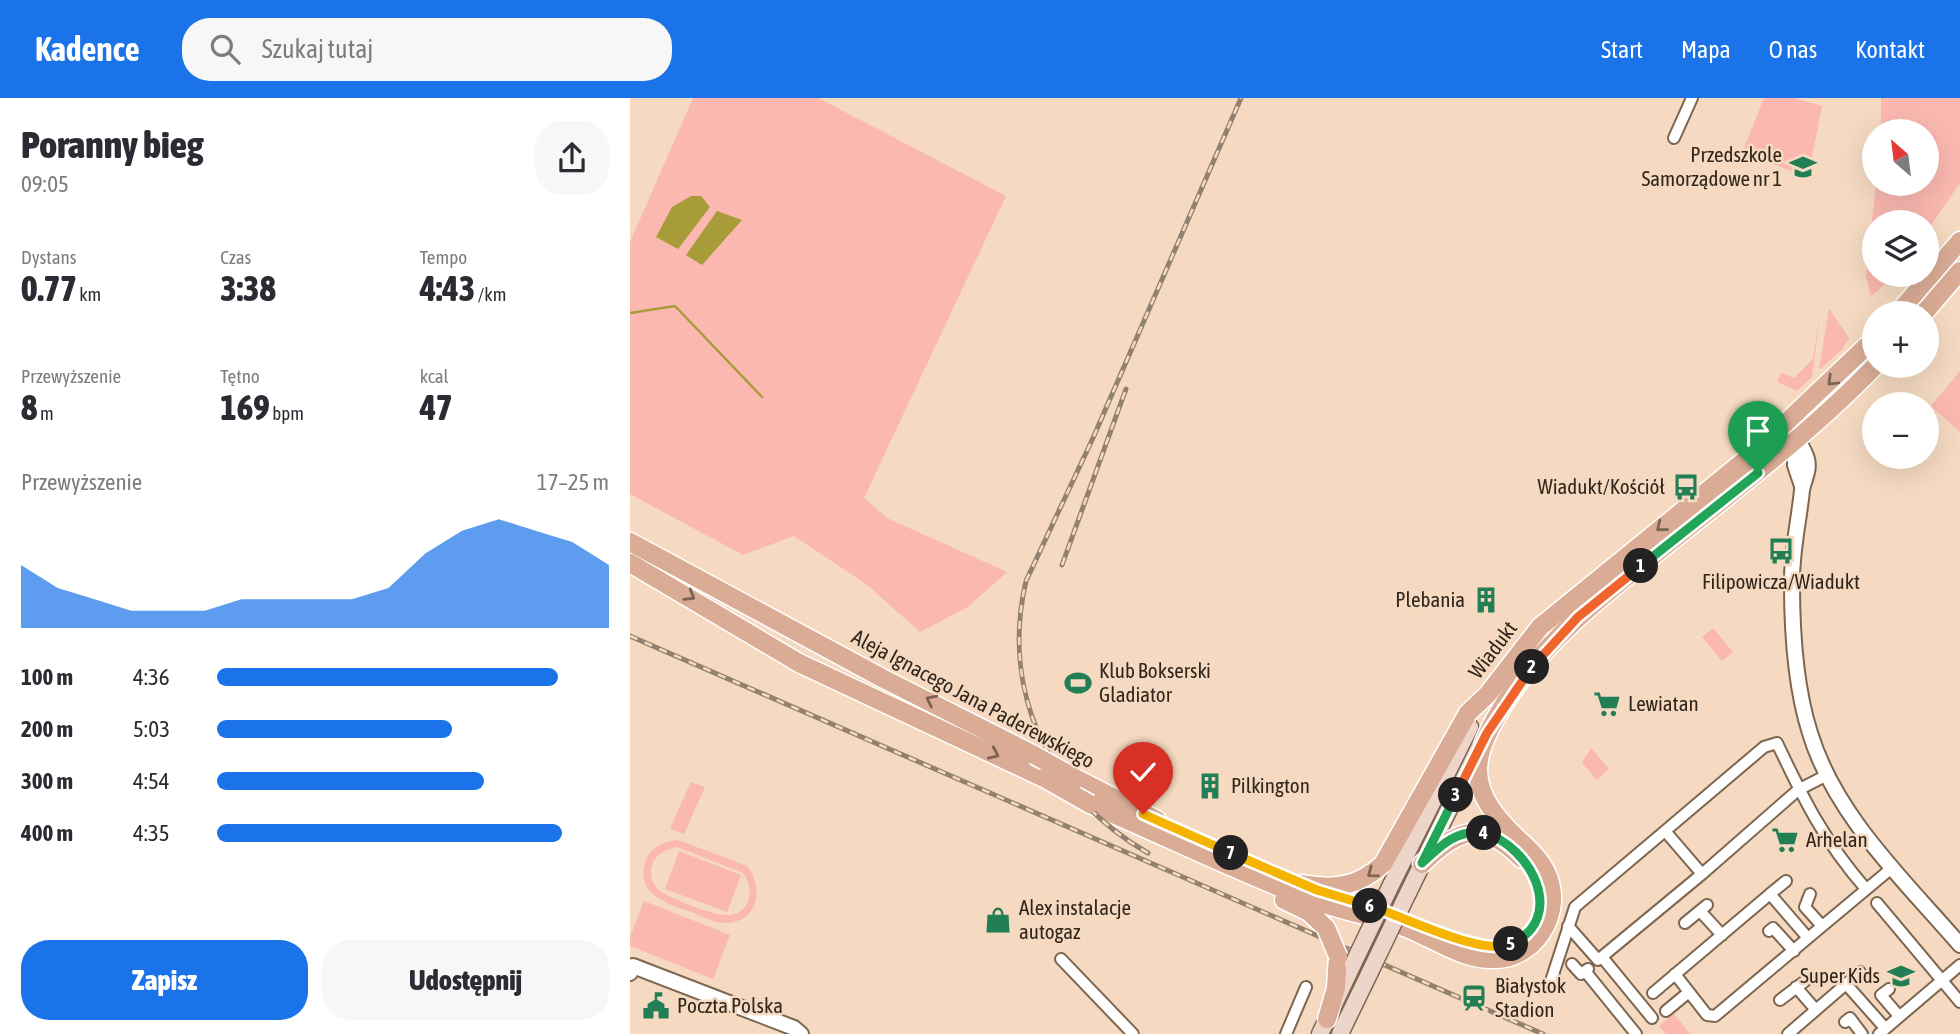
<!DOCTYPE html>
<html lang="pl">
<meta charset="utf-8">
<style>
:root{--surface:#fff;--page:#f7f7f7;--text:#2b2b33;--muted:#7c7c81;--accent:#1a73e8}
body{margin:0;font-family:"Asap Condensed",sans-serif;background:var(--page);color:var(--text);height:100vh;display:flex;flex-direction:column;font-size:26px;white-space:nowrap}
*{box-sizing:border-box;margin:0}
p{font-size:23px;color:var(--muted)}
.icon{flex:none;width:38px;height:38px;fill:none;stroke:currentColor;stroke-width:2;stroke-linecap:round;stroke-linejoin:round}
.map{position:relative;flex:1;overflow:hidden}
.drawer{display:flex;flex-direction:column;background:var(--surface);width:630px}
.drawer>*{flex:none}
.needle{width:46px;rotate:332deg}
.buttons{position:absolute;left:1232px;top:21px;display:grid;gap:14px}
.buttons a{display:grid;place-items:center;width:77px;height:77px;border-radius:50%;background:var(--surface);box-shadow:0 7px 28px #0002;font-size:35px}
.pin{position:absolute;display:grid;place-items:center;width:60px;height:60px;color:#fff;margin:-72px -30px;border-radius:50% 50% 50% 0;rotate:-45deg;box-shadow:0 0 7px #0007}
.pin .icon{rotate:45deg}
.km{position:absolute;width:35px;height:35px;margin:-18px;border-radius:50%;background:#222;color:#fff;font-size:19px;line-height:35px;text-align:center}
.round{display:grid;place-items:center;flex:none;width:74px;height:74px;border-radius:28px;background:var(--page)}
.head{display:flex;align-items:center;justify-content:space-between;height:119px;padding:0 21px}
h1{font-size:38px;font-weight:800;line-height:52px}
.metrics{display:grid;grid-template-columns:repeat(3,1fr);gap:10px;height:119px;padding:7px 21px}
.metrics div{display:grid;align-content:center}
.metrics b{font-size:35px;font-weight:800}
.metrics small{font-size:19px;font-weight:400}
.metrics p{font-size:19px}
.chart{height:196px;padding:14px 21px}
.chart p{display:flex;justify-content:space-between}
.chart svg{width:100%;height:126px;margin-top:7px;fill:var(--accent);opacity:.7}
.button{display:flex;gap:14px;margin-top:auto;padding:14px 21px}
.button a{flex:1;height:80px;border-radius:28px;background:var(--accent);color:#fff;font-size:28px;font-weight:800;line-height:80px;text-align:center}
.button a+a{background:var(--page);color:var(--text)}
ul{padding:0 21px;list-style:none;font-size:23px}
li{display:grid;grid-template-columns:112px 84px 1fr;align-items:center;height:52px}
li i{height:18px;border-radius:9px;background:var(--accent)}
header{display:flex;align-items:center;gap:42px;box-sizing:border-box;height:98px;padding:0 35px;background:var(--accent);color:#fff}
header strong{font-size:33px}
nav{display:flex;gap:38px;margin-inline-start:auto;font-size:24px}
.search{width:490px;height:63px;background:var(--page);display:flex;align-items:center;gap:18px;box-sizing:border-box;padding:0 24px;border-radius:28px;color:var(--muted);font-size:26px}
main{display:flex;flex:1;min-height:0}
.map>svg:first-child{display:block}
</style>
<header>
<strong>Kadence</strong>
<div class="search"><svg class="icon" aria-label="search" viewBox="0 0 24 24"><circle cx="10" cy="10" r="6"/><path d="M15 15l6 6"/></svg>Szukaj tutaj</div>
<nav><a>Start</a><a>Mapa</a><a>O nas</a><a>Kontakt</a></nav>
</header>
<main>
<section class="drawer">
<div class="head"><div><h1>Poranny bieg</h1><p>09:05</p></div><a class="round"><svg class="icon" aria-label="share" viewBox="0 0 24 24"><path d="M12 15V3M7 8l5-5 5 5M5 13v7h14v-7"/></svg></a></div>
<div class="metrics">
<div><p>Dystans</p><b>0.77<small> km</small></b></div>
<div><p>Czas</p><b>3:38</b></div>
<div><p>Tempo</p><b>4:43<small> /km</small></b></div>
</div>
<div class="metrics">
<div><p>Przewyższenie</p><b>8<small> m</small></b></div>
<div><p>Tętno</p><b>169<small> bpm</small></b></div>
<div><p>kcal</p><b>47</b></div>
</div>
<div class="chart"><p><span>Przewyższenie</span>17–25 m</p>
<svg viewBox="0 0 160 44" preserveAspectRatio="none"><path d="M0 44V22L10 30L20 34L30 38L40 38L50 38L60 34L70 34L80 34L90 34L100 30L110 18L120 10L130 6L140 10L150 14L160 22V44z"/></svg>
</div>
<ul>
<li><b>100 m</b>4:36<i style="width:87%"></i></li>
<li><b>200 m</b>5:03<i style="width:60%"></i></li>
<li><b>300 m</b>4:54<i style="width:68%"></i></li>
<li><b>400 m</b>4:35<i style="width:88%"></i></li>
</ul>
<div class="button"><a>Zapisz</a><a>Udostępnij</a></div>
</section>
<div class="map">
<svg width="1330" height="936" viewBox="0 0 1330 936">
<rect width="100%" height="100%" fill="#f5dac1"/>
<path fill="#fab8b0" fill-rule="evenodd" d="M63 0H188L376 98 234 400 257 420 377 474 338 509 290 534 236 486 164 438 113 457 0 396V144Z
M1134 0H1164L1192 8 1178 79 1112 55Z
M1251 0H1330V85L1297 133V124H1244V177H1264L1241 199 1236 178 1246 86H1297V33H1251Z
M1191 209 1182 279 1167 293 1147 284 1151 275 1164 280 1183 261Z
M1199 210 1219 240 1212 252 1189 272Z
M1330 273V334L1301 308Z
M1083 530 1103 554 1092 563 1072 539Z
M961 650 979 671 967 682 952 665Z
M61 684 75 689 54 736 40 730Z
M48 742 117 768C134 789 129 823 97 825 85 826 72 818 61 814 39 806 6 797 15 765 19 750 33 743 48 742ZM47 749 113 775C126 792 120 818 95 817 84 817 37 800 29 792 22 786 19 776 22 767 26 756 36 751 47 749Z
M49 753 111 777 97 814 35 791Z
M14 803 100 837 83 881 0 848V839Z
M1044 916 1060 936H1036L1029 928Z"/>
<path fill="#a89c38" d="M61 98H71L80 109 48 151 26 139 42 109Z
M87 113 112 122 72 167 56 157Z"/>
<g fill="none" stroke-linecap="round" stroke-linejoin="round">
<path stroke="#a89c38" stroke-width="2.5" d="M0 215 45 208 132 299"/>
<g stroke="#7d6650" stroke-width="14">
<path id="minor" d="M1044 40 1062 0
M1197 677 1168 692 1072 776 1035 733 1134 649 1147 645C1174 702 1194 743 1236 791
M1140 796 1156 783
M1180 796 1175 809 1192 828
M1247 805 1330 904
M1070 813 1092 837
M1055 825 1077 807
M938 828 968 862 1072 776
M1139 833 1143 830 1164 853
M972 859 1022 920
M431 861 503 936
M942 866 951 876 958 871
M955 873 1006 936
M1045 876 1077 917 1085 918 1178 840
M921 883 945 809 1035 733
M1216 886 1230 874
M1166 889 1186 912
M1259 891 1251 897 1269 918
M1023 895 1140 796 1178 840 1263 769
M1150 902 1175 883
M1036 913 1059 894
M1215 924 1220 920 1232 936
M656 936 676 889
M1158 936 1216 886 1255 930
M1249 936 1330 867"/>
</g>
<g stroke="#7d6650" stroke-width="18">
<path id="tertiary" d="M1159 323C1163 335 1175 352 1177 361 1180 372 1174 381 1172 392 1169 423 1161 456 1162 487 1162 536 1165 588 1180 635 1205 718 1275 783 1330 847
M1165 341V367L1172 388
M0 875 3 868 164 930 171 936"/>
</g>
<g stroke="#7d6650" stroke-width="19">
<path id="secondary" d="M761 787 840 629
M778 795 849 650
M690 936 723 866
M710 936 740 874"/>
</g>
<g stroke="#fff" stroke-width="21">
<path id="primary" d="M1268 215 1330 143
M1294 215 1330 173
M0 444 252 580 404 657
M0 465 169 565 414 680
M447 681 527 722
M460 706C531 736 602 771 674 799 708 812 743 818 777 830 805 841 834 863 866 861 903 860 930 820 920 785 915 765 901 753 887 740 834 690 840 660 876 603 919 536 984 489 1044 441 1113 386 1184 331 1245 268
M792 766C829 729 853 722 892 761
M672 786C704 792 728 789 753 766L838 615 858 596 910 529 1125 354 1244 241
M654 802 679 814 696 830
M697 921 706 890 708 858"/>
</g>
<use href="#minor" stroke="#fff" stroke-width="10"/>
<use href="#tertiary" stroke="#fff" stroke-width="14"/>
<use href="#secondary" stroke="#edd5ca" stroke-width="16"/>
<use href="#primary" stroke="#daac95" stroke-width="18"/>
<g stroke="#93816f" stroke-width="5">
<path id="rail" d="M432 467 496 291
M0 538 913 936
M518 755C420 699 370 594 396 483L463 340 611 0"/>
</g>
<use href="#rail" stroke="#f5dac1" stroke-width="2.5" stroke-dasharray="8" stroke-linecap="butt"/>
<g stroke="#7d6650" stroke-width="19" stroke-linecap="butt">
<path id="secondary-bridge" d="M723 866 761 787
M740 874 778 795"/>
</g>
<g stroke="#fff" stroke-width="21" stroke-linecap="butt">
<path id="primary-bridge" d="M404 657 447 681
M414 680 460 706
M696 830 708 858"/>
</g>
<use href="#secondary-bridge" stroke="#edd5ca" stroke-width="16"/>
<use href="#primary-bridge" stroke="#daac95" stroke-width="18"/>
</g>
<defs><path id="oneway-chevron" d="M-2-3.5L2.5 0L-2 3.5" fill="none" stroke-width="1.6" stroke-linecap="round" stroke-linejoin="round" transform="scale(1.75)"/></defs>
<g stroke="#7c6252">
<use href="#oneway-chevron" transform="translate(1202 283) rotate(136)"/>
<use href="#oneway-chevron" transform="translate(1031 429) rotate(141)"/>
<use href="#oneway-chevron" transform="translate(60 498) rotate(31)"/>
<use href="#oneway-chevron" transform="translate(301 602) rotate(-154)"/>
<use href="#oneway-chevron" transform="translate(364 656) rotate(24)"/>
<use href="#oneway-chevron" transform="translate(742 775) rotate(144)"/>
</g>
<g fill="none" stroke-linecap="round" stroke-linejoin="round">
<g stroke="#fff" stroke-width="14">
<path id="split-1" d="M1011 468 1128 375"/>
</g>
<g stroke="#fff" stroke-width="14">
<path id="split-2" d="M902 569 948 519 1011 468"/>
</g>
<g stroke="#fff" stroke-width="14">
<path id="split-3" d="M826 697 857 635 902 569"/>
</g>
<g stroke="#fff" stroke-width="14">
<path id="split-4" d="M826 697 792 765C811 747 827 731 854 735"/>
</g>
<g stroke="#fff" stroke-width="14">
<path id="split-5" d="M854 735C901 748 938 820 881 846"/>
</g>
<g stroke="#fff" stroke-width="14">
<path id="split-6" d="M740 808C773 818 853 859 881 846"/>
</g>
<g stroke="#fff" stroke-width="14">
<path id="split-7" d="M601 755 687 792 740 808"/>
</g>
<g stroke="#fff" stroke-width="14">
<path id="split-8" d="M513 716 601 755"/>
</g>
<use href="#split-1" stroke="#22a559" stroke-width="9"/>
<use href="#split-2" stroke="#f0652b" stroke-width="9"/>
<use href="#split-3" stroke="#f0652b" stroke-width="9"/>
<use href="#split-4" stroke="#22a559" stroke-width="9"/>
<use href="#split-5" stroke="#22a559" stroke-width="9"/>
<use href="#split-6" stroke="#f5b400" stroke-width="9"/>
<use href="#split-7" stroke="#f5b400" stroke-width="9"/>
<use href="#split-8" stroke="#f5b400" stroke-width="9"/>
</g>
<defs>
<g id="school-bare" transform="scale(2.1)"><path d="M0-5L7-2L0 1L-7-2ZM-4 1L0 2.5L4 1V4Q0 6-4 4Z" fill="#227e54" stroke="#f5dac1" stroke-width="2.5" paint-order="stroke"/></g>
<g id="bus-bare" transform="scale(2.1)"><path d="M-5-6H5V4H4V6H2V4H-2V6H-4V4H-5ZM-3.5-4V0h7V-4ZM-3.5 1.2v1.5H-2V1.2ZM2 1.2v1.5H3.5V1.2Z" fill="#227e54" stroke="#f5dac1" stroke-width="2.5" paint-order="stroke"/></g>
<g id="building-bare" transform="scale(2.1)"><path d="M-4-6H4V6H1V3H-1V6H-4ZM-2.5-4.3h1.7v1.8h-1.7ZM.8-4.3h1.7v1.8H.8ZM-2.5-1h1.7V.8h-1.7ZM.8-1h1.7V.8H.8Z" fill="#227e54" stroke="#f5dac1" stroke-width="2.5" paint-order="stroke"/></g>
<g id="stadium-bare" transform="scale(2.1)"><path d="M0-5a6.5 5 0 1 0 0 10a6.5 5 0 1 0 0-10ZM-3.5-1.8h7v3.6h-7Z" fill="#227e54" stroke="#f5dac1" stroke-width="2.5" paint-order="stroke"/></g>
<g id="supermarket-bare" transform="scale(2.1)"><path d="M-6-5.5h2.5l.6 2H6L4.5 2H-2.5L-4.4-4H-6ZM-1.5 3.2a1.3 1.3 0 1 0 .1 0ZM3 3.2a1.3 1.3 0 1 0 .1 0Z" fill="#227e54" stroke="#f5dac1" stroke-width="2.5" paint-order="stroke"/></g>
<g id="shop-bare" transform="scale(2.1)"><path d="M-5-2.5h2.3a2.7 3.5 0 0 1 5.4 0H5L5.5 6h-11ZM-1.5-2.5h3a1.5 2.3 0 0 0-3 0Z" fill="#227e54" stroke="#f5dac1" stroke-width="2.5" paint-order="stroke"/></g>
<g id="station-bare" transform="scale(2.1)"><path d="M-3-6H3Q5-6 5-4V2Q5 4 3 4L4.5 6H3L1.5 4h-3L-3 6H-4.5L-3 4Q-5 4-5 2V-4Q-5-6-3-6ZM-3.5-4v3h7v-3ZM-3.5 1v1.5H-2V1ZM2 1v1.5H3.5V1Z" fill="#227e54" stroke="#f5dac1" stroke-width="2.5" paint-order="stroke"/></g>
<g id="civic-bare" transform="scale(2.1)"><path d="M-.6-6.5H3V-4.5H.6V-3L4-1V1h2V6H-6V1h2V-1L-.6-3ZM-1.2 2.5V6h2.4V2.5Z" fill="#227e54" stroke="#f5dac1" stroke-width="2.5" paint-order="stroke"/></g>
</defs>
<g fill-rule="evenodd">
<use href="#school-bare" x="1173" y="69"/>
<use href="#bus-bare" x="1056" y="389"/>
<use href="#bus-bare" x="1151" y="453"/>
<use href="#building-bare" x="856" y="502"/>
<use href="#stadium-bare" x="448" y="585"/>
<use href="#supermarket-bare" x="977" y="606"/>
<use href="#building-bare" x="580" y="688"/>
<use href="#supermarket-bare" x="1155" y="742"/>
<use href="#shop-bare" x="368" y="822"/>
<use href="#school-bare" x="1271" y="878"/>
<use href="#station-bare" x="844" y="900"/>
<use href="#civic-bare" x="26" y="908"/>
</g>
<g text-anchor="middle" stroke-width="5" stroke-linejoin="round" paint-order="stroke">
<g font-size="21" fill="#30261c" stroke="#f5dac1" text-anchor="start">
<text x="1152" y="64" text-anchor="end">Przedszkole<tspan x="1152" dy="24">Samorządowe nr 1</tspan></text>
<text x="1035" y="396" text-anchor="end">Wiadukt/Kościół</text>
<text x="1151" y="491" text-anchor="middle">Filipowicza/Wiadukt</text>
<text x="835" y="509" text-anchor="end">Plebania</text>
<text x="469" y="580">Klub Bokserski<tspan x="469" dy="24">Gladiator</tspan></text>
<text x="998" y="613">Lewiatan</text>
<text x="601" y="695">Pilkington</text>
<text x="1176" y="749">Arhelan</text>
<text x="389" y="817">Alex instalacje<tspan x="389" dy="24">autogaz</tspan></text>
<text x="1250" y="885" text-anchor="end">Super Kids</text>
<text x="865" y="895">Białystok<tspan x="865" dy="24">Stadion</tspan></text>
<text x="47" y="915">Poczta Polska</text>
</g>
<g font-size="21" fill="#30261c" stroke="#f5dac1">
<text transform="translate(863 552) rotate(-53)" y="7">Wiadukt</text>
<text transform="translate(343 601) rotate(28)" y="7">Aleja Ignacego Jana Paderewskiego</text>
</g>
</g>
</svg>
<div class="buttons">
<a><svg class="needle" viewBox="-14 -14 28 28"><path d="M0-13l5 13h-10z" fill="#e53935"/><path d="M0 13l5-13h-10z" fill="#7c7c81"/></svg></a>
<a><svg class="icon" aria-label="layers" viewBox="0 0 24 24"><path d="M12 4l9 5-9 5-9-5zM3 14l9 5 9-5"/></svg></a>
<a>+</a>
<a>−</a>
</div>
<div class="pin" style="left:1128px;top:375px;background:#1e9e55"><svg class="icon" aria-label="arrive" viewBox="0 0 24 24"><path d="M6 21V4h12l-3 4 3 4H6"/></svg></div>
<div class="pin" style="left:513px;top:716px;background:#d93025"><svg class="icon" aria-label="check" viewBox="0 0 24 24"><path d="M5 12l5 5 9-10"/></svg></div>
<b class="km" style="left:1011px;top:468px">1</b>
<b class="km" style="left:902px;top:569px">2</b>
<b class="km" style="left:826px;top:697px">3</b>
<b class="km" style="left:854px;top:735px">4</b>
<b class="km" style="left:881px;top:846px">5</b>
<b class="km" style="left:740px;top:808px">6</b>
<b class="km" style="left:601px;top:755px">7</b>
</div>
</main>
